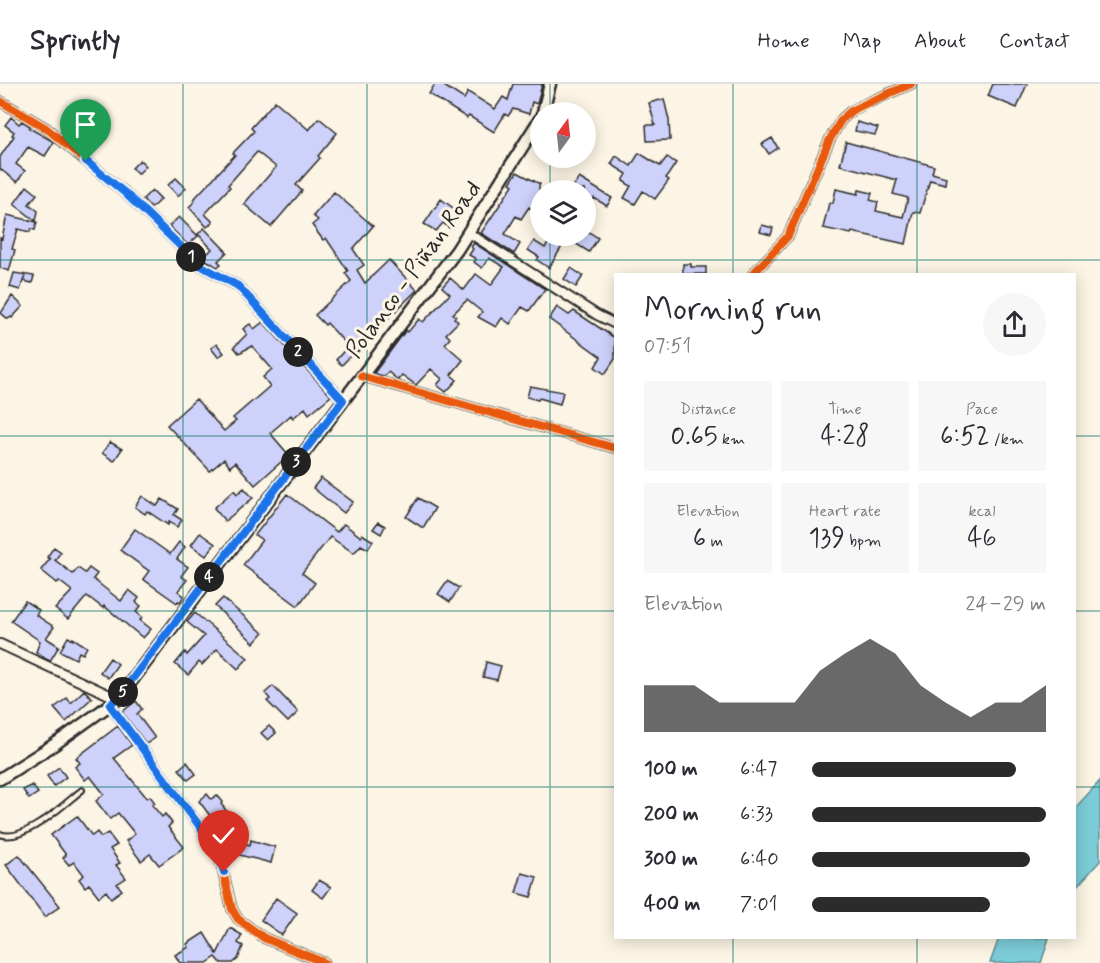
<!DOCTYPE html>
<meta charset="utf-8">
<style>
:root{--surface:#fff;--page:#f7f7f7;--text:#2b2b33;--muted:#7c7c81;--line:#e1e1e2;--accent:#2b2b2b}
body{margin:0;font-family:Mynerve,sans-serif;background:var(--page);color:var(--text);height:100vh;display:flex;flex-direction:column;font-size:22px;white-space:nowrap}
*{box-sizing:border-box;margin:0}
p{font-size:20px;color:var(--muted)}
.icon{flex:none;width:33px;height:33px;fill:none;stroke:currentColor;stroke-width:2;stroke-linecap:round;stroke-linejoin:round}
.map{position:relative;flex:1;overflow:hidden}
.drawer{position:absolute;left:614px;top:189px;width:462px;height:666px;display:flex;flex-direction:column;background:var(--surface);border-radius:0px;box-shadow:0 3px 15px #0003}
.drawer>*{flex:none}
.needle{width:39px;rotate:15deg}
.tools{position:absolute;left:530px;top:18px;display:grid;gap:12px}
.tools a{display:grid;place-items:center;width:66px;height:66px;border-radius:50%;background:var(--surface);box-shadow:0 3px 15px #0003;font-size:30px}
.pin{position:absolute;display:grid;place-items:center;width:51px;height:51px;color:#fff;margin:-62px -26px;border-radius:50% 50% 50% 0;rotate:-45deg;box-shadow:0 0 6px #0007}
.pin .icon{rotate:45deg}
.km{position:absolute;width:30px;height:30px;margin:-15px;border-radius:50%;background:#222;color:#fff;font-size:16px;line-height:30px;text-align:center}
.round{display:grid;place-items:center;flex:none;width:63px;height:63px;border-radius:32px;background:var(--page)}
.head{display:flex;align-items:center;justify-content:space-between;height:102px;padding:0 30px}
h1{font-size:33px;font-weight:600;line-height:45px}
.stats{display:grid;grid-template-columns:repeat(3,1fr);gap:9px;height:102px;padding:6px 30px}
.stats div{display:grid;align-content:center;border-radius:0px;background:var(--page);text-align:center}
.stats b{font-size:26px;font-weight:600}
.stats small{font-size:16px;font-weight:400}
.stats p{font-size:16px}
.chart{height:168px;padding:12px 30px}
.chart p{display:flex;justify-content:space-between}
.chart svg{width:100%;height:108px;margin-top:6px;fill:var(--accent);opacity:.7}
ul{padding:0 30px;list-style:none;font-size:20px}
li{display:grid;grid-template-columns:96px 72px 1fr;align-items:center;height:45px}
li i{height:15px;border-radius:8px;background:var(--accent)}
header{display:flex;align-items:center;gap:36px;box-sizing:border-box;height:84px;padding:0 30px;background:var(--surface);border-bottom:2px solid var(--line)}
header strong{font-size:28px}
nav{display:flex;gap:33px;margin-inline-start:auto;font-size:21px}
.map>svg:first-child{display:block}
</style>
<header>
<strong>Sprintly</strong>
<nav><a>Home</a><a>Map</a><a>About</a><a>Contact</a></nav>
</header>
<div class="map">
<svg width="1100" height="879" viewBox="0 0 1100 879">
<rect width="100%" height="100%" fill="#fcf5e5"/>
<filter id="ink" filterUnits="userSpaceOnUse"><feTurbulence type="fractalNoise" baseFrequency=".0167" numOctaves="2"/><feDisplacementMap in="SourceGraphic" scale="12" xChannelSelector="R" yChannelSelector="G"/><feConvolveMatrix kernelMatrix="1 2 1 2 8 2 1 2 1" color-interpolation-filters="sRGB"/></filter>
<g filter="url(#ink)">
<path fill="#7cccd7" stroke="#5c8c92" stroke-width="1.5" d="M1100 697V777L1074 806V725Z
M999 854H1049L1041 879H990Z"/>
<path fill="#ced1f9" stroke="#2b2b2b" stroke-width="1.5" d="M435 0H441L464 15 468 8 495 25 503 13 508 16 513 0H542L537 20 532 18 529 30 513 25 508 32 505 30 494 48 469 32 467 34 429 10Z
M993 0H1027L1017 24 988 12Z
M664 15 669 36 670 56 647 57 646 41H655L649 19Z
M275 17 309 46 319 34 337 49 318 72 320 74 296 101 302 107 271 143 244 120 276 83 257 68 228 101 230 103 205 130 213 138 207 143 189 123 195 117 193 116 235 71 233 69 254 47 251 44Z
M561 20 584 27V28H558Z
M11 33 19 40 22 37 30 42 29 44 54 58 45 72 28 63 16 80 25 87 17 98 0 85V73L14 52 12 51 14 48 5 41Z
M857 38 878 44 875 51 855 47Z
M772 54 778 64 769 70 762 60Z
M846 58 934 82 932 89 946 93 945 100 930 96 920 129 913 128 906 160 852 148 851 150 823 144 829 119H833L836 105 858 110 859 106 872 109 870 116 878 118 876 127 903 133 908 114 893 110 897 96 840 81Z
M639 69 660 82 667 73 676 79 666 94 669 96 655 115 643 107 635 120 624 114 631 102 623 97 627 90 611 80 616 72 631 82Z
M140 76 146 82 138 90 132 84Z
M517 88 540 100 539 102 540 130 529 123 521 135 516 132 505 150 520 160 514 170 481 149 513 101 510 99Z
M176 94 186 104 178 112 168 101Z
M579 94 612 114 607 122 594 114 585 128V106H571Z
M27 102 37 110 29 120 38 127 36 137 14 120Z
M152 106 161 115 151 124 143 115Z
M334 108 373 142 353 165 364 181 357 186 365 199 389 176 417 206 369 253 371 255 356 269 354 268 342 281 336 276 348 262 327 239 325 241 315 231 351 197 345 189 348 187 326 154 323 156 312 141 318 136 313 132Z
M441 115 460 129 449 144 443 139 436 147 424 140Z
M7 131 37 138 35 146 31 145 30 148 18 145 12 165 15 166 9 187 0 184V154L2 155Z
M179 133 198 152 188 161 169 142Z
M762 141 773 144 771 151 760 148Z
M204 144 227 168 218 177 221 180 217 183 203 174 212 165 198 150Z
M586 146 598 154 589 168 567 154 549 184 537 176 539 173 528 166 534 157 545 164 553 152H585Z
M474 159 545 205 529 227 522 223 510 240 502 234 496 243 478 233 482 228 467 216 453 230 456 232 454 234 458 238 446 250 450 254 445 260 463 276 451 291 457 296 446 308 437 301 442 295 431 285 416 301 402 291 398 296 388 288 384 292 375 290 374 289 406 246 408 248 419 235 423 238 450 210 442 203 450 194 464 206 476 190 491 201 504 183 489 174 482 184 474 178 476 175 469 171 473 165 471 163Z
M683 180H691V183H706V190H683Z
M571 184 583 192 576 203 564 195Z
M14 189 34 192 32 199 23 197 25 192 20 206 10 203Z
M12 212 23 222 12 234 11 233 8 235 1 229Z
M557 223 569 231 574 227 615 254V275L605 290 595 283 601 273 549 235Z
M263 238 331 312 309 330 305 324 293 334 291 331 270 349 289 371 255 401 235 378 230 383 224 375 210 387 167 341 196 315 224 347 236 337 233 334 270 302 263 293 272 285 252 262 239 269 234 263 247 250 243 245 250 240 254 245Z
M217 260 224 269 218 273 211 264Z
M530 302 563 308 560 320 539 314 538 316 527 313Z
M110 358 122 365 114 377 102 369Z
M321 394 353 418 344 429 313 404Z
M244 404 253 414 225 437 214 424 234 406 237 410Z
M287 410 337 448 344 440 361 453 362 450 373 457 368 465 361 461 354 469 330 453 302 489 315 499 298 522 243 481 262 456 255 451Z
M142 412 157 422 162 415 178 425 174 431 182 436 177 443 169 438 168 441 147 427 145 430 135 423Z
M418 414 435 424 423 444 406 433Z
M378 438 385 442 381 450 373 445Z
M135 445 170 470 179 458 185 463 177 475 188 483 181 492 187 496 178 507 184 512 180 518 178 517 177 519 143 495 149 487 120 466Z
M200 449 215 460 206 472 191 461Z
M54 463 61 468 55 476 73 490 78 484 85 489 89 484 97 490 93 495 121 517 129 506 139 514 136 518 141 522 136 528 142 533 140 536 151 545 143 554 104 522 103 524 87 512 68 535 55 525 72 507 59 497 57 499 41 486 50 475 47 473Z
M447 497 459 504 450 518 438 510Z
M223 514 263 549 254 559 215 522Z
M25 517 39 526 36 531 54 543 46 554 59 562 50 577 36 568 40 557 11 537Z
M195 529 248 574 238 585 217 565 202 581 199 578 188 591 175 580 185 568 187 571 204 552 187 538Z
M68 553 73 556V554L87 563 83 570 79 568 76 575 60 567Z
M110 574 118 580 108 594 100 588Z
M486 578 501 582 497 596 483 593Z
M273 602 298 628 288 638 267 617 270 615 265 609Z
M84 606 92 614 66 638 54 624 67 614 71 619Z
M136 617 142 625 137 630 155 654 146 660 122 628Z
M118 642 132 661 114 674 147 714 150 712 155 719 152 721 162 733 165 730 172 739 168 743 184 763 159 781 150 770 141 777 126 757 135 750 118 729 110 735 96 717 104 710 90 692 85 696 75 683 80 679 76 674Z
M269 642 276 649 268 656 261 649Z
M187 678 196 690 188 696 179 685Z
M59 683 66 693 54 702 47 692Z
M32 701 38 709 29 715 23 706Z
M207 710 211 715 217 711 223 718 221 720 239 743 226 753 199 717Z
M77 732 92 752 97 748 101 753 108 749 117 761 110 765 120 779 116 781 126 794 117 800 122 806 111 814 106 807 99 813 89 800 85 803 79 795 84 791 74 778 69 781 63 774 66 771 51 751Z
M229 755 250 761 251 756 275 763 271 779 232 769 225 771 222 763 232 760Z
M19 771 60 822 45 833 6 781Z
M522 789 537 793 531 813 516 809Z
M319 796 331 803 323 814 312 806Z
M276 814 297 829 282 851 261 836Z
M230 844 242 851 238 859 243 862 238 875 233 879H221L216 873 207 879H180L175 871 189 863 187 860 204 849 217 870Z"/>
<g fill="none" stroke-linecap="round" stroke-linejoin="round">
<g stroke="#2b2b2b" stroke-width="8">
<path id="lane" d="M0 750C23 760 64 720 82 706"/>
</g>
<g stroke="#2b2b2b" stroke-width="12">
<path id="street" d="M0 17 46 44 125 109 200 181 238 202 343 316
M469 149 597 231 615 240
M753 190 788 152 830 55 841 36 851 27 867 19 911 0
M361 292 615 364
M0 560 118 615
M110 621 218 767 232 825 238 835 264 854 325 879"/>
</g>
<g stroke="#2b2b2b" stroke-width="15">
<path id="secondary" d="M543 28 550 0
M0 695 55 660 118 615 457 166 540 35"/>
</g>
<use href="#lane" stroke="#fcf5e5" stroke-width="4"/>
<use href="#street" stroke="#fcf5e5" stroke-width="8"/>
<use href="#secondary" stroke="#fcf5e5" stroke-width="10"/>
<g stroke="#fcf5e5" stroke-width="11">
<path id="cycleway" d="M0 17 46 44 125 109 200 181 238 202 343 316
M753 190 788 152 830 55 841 36 851 27 867 19 911 0
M361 292 615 364
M110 621 218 767 232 825 238 835 264 854 325 879"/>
</g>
<use href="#cycleway" stroke="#e8590c" stroke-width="8"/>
</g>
</g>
<g fill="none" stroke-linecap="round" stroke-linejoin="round" filter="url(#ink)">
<g stroke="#fff" stroke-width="12">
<path id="route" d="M86 77 125 109 200 181 238 202 343 316 127 602 110 621 218 767 224 788"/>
</g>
<use href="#route" stroke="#1a73e8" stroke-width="8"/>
</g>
<path fill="none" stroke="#0f766e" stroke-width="1.5" stroke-opacity="0.55" d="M183 0V879M367 0V879M550 0V28M733 0V190M917 0V190M550 74V106M550 152V879M0 176H1100M0 352H615M1074 352H1100M0 527H615M1074 527H1100M0 703H615M1074 703H1100M733 854V879M917 854V879"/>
<g text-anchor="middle" stroke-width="6" stroke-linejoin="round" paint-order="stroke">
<g font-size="24" fill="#2b2b2b" stroke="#fcf5e5">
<text transform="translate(413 185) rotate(-54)" y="8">Polanco - Piñan Road</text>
</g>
</g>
</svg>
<div class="tools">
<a><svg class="needle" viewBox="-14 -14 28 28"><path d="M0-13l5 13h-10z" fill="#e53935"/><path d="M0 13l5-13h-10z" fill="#7c7c81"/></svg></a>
<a><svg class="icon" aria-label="layers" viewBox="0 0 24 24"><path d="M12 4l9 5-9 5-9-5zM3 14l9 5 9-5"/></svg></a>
</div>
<div class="pin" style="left:86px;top:77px;background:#1e9e55"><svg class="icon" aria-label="arrive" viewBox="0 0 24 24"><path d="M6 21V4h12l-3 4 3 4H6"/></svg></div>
<div class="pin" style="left:224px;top:788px;background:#d93025"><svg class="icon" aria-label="check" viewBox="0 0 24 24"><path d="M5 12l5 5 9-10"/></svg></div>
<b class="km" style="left:191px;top:173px">1</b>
<b class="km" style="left:298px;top:268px">2</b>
<b class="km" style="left:296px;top:378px">3</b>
<b class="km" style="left:209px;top:493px">4</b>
<b class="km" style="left:123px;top:608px">5</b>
<section class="drawer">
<div class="head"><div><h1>Morning run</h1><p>07:51</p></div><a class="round"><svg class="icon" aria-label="share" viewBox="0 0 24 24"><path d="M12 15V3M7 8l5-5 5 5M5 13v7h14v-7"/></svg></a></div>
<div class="stats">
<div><p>Distance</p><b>0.65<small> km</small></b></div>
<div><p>Time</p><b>4:28</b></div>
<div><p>Pace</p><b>6:52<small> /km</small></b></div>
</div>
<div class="stats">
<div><p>Elevation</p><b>6<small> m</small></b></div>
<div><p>Heart rate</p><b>139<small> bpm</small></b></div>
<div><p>kcal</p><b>46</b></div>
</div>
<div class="chart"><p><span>Elevation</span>24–29 m</p>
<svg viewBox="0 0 160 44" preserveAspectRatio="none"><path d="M0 44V25L10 25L20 25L30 32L40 32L50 32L60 32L70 19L80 12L90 6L100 12L110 25L120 32L130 38L140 32L150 32L160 25V44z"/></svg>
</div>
<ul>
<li><b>100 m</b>6:47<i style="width:87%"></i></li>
<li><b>200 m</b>6:33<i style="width:100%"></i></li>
<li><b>300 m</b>6:40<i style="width:93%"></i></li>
<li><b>400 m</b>7:01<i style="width:76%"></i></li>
</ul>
</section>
</div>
